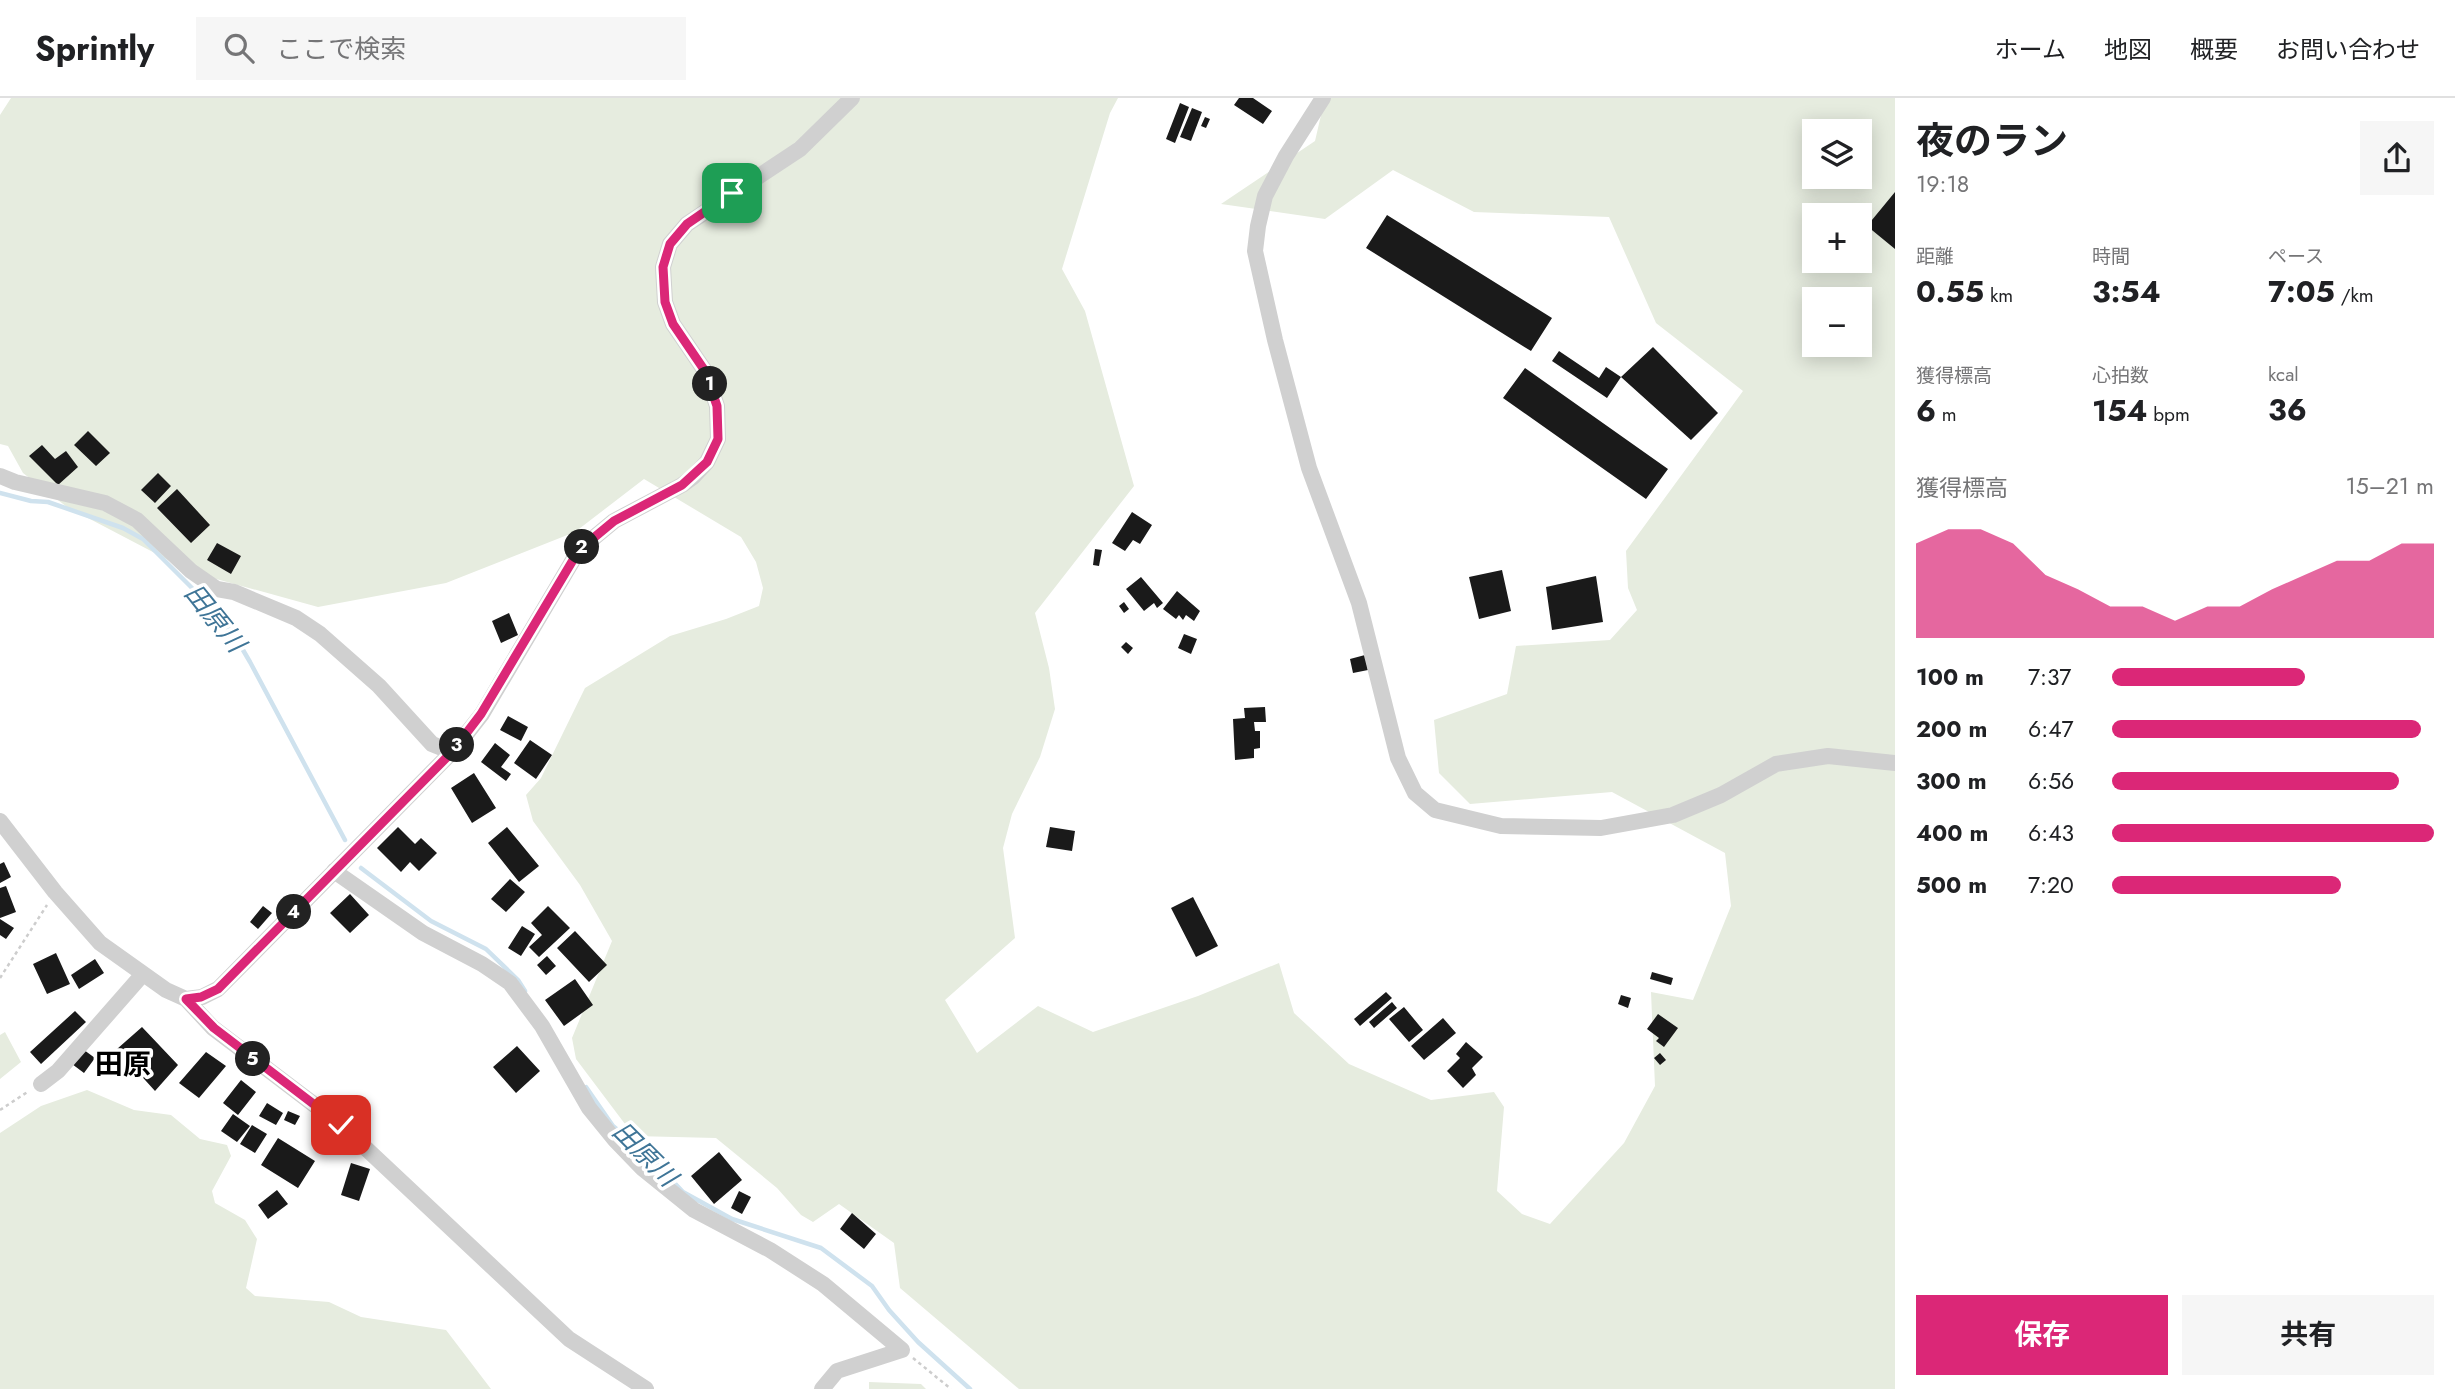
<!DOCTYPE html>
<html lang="ja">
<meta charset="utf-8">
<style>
:root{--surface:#fff;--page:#f6f6f6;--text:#202124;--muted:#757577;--line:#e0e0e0;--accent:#db2777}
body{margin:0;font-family:Jost,"Noto Sans JP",sans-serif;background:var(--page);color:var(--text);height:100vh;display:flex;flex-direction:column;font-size:26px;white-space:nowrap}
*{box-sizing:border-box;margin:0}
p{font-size:23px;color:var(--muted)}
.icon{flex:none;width:38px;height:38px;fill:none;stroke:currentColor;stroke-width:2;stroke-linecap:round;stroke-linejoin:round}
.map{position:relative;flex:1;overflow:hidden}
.details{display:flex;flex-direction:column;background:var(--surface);width:560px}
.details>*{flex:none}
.buttons{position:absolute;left:1802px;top:21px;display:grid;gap:14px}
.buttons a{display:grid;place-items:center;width:70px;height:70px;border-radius:0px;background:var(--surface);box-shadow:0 4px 18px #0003;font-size:35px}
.pin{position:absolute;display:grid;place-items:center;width:60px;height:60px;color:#fff;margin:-30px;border-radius:14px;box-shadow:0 4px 10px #0006}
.km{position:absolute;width:35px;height:35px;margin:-18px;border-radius:50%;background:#222;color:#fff;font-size:19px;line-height:35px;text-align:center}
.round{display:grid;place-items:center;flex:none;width:74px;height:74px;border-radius:0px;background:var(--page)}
.summary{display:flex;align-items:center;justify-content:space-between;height:119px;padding:0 21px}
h1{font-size:38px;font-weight:700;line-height:52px}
.metrics{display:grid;grid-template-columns:repeat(3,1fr);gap:10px;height:119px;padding:7px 21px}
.metrics div{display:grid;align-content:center}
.metrics b{font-size:30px;font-weight:700}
.metrics small{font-size:19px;font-weight:400}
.metrics p{font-size:19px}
.chart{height:196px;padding:14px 21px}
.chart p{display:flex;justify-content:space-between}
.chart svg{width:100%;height:126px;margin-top:7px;fill:var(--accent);opacity:.7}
.cta{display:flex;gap:14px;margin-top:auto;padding:14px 21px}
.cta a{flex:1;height:80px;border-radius:0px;background:var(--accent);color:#fff;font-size:28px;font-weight:700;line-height:80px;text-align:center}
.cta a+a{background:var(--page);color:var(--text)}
ul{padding:0 21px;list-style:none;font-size:23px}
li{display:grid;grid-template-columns:112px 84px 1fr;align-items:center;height:52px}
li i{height:18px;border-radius:9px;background:var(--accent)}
header{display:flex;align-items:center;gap:42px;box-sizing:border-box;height:98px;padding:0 35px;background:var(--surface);border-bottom:2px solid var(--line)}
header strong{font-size:33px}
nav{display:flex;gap:38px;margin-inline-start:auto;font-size:24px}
.search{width:490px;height:63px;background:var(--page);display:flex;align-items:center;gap:18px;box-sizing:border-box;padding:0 24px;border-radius:0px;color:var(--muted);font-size:26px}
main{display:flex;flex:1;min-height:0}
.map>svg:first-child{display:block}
</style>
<header>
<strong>Sprintly</strong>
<div class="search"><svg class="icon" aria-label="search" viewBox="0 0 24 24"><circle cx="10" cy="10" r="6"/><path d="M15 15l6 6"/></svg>ここで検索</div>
<nav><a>ホーム</a><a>地図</a><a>概要</a><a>お問い合わせ</a></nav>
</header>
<main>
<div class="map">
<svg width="1895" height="1291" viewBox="0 0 1895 1291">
<rect width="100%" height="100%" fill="#fff"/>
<path fill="#e6ecdf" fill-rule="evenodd" d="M11 0H1118L1110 15 1062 171 1085 213 1134 388 1035 515 1049 570 1055 611 1040 659 1012 716 1003 750 1015 840 945 902 977 955 1038 908 1093 934 1198 898 1279 865 1294 915 1349 966 1431 1002 1494 994 1504 1009 1497 1093 1522 1116 1550 1126 1624 1045 1655 988 1651 894 1693 902 1731 808 1725 755 1612 694 1470 706 1439 675 1434 622 1507 596 1516 548 1610 542 1637 512 1628 490 1626 453 1743 293 1656 225 1609 119 1474 114 1393 72 1325 121 1221 106 1315 43 1325 0H1895V1291H1019L900 1190 894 1145 839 1106 813 1124 801 1117 777 1090 716 1040 634 1038 576 961 572 940 612 843 580 787 533 723 526 697 541 680 585 590 670 538 726 521 759 508 763 490 756 464 741 439 644 381 575 434 446 485 318 509 191 474 67 409 23 375 8 348 0 346V17ZM1815 33H1860V79H1815ZM1815 117H1860V163H1815ZM1815 201H1860V247H1815Z
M5 934 21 964 0 981V937Z
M87 992 134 1012 171 1017 200 1041 227 1047 231 1058 212 1093 215 1105 245 1122 257 1141 246 1190 255 1198 329 1204 361 1219 446 1232 491 1291H0V1035L41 1008Z
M869 1284 921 1286 926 1291H869Z"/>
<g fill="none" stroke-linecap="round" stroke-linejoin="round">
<path stroke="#cfe2ee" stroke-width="4.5" d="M0 395 31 403 48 404 123 430 143 441 213 511 236 540 250 564 345 742
M361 770 431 823 486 851 518 882 525 893
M586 989 613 1028 648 1057 683 1094 732 1121 821 1150 872 1188 889 1212 918 1244 970 1291"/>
</g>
<path fill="#1a1a1a" d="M1239 0H1253L1272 13 1263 26 1234 7Z
M1180 5 1189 9 1175 45 1166 41Z
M1192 10 1202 14 1191 43 1180 39Z
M1205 19 1210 21 1206 30 1201 28Z
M1895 94V151L1867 128Z
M1387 117 1552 220 1531 253 1366 150Z
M1653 249 1718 315 1691 342 1621 279Z
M1559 253 1599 280 1606 269 1621 279 1607 300 1552 263Z
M1525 270 1668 371 1646 401 1503 300Z
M88 333 110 355 96 368 74 347Z
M42 347 55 361 66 353 78 369 58 387 29 358Z
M158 375 171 388 155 405 141 392Z
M177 391 210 427 191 445 157 410Z
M1132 414 1152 427 1140 446 1133 442 1125 453 1112 445Z
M217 445 241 458 231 476 207 462Z
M1095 451 1102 452 1099 468 1093 467Z
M1502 472 1511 513 1479 521 1469 479Z
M1596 478 1603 524 1552 532 1546 489Z
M1141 479 1163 505 1157 510 1154 505 1144 513 1126 491Z
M1177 493 1200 513 1194 523 1186 517 1183 522 1179 517 1176 521 1163 511Z
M1124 504 1129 511 1124 515 1119 508Z
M509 515 518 537 501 545 492 523Z
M1184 536 1197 541 1191 556 1178 550Z
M1126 544 1133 550 1128 556 1121 549Z
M1365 557 1368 572 1353 575 1350 561Z
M1265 609 1266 624H1254L1255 633H1260V650L1254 651V660L1235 662 1233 621 1245 620 1244 610Z
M508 618 528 629 521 643 500 632Z
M530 642 552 657 536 681 514 665Z
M495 645 510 657 501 669 511 676 506 683 481 664Z
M474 675 496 710 472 725 451 690Z
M398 729 415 746 421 740 437 755 419 773 410 764 401 774 377 750Z
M507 729 539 768 519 784 488 745Z
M1050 729 1075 733 1072 753 1046 749Z
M4 764 11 779 0 785V766Z
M510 781 525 794 506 814 491 801Z
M6 788 16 814 0 820V790Z
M350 796 369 817 350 835 330 815Z
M1193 799 1218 848 1196 859 1171 810Z
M263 808 272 815 258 831 250 824Z
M548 808 570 830 539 859 529 849 542 837 531 825Z
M0 821 14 830 6 841 0 837Z
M522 828 535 836 521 858 508 850Z
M575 833 607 867 589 884 557 850Z
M56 855 70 886 47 896 33 866Z
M547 858 556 868 546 877 537 867Z
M95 861 104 875 79 891 71 877Z
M1652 874 1673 880 1671 887 1650 881Z
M575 881 593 907 564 928 545 902Z
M1386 894 1392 900 1360 928 1354 921Z
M1621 897 1631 900 1628 910 1618 906Z
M1392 904 1397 910 1374 930 1369 924Z
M1404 909 1423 932 1409 944 1389 921Z
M75 913 86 924 41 966 30 954Z
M1658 916 1678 930 1664 949 1656 943 1659 940 1647 931Z
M1443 920 1456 935 1424 962 1411 948Z
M142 929 178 967 155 993 117 951Z
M1466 944 1483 959 1472 970 1476 977 1463 990 1447 973 1460 960 1456 956Z
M517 948 540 973 516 995 493 969Z
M84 952 95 960 84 975 72 966Z
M206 954 226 968 199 1000 179 985Z
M1660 955 1666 962 1660 967 1654 960Z
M241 982 256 994 238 1017 223 1005Z
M267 1005 283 1015 276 1027 259 1018Z
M288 1013 300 1018 295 1027 284 1022Z
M233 1016 250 1028 237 1044 221 1033Z
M252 1027 267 1036 255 1055 240 1046Z
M332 1037 349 1044 343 1057 326 1050Z
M278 1040 315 1063 298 1090 261 1067Z
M719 1054 742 1082 714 1106 691 1078Z
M351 1065 370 1071 359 1103 341 1097Z
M277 1092 288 1106 268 1121 258 1107Z
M739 1093 751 1099 742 1116 731 1110Z
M852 1115 876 1136 864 1151 840 1131Z"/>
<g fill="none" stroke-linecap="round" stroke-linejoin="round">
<path stroke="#cdcdcd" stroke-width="2.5" stroke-dasharray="3.5 3.5" stroke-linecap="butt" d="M0 880 47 807
M0 1012 29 993
M913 1260 951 1291"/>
<path stroke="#d0d0d0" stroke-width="16" d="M1323 0 1286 58 1265 98 1258 128 1255 153 1275 242 1309 370 1359 505 1398 660 1415 695 1435 712 1501 728 1601 730 1673 717 1721 697 1776 666 1828 658 1895 665
M0 378 15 384 105 405 137 422 191 473 217 491 234 494 296 520 320 536 379 588 432 646 452 654
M0 723 55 794 100 845 166 892 186 901 213 930 341 1027 569 1241 646 1291
M334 773 423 835 482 866 510 885 542 928 589 1010 615 1042 642 1070 694 1112 770 1152 823 1186 902 1252 837 1273 822 1291
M186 901 202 899 218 891 452 654 482 616 579 452 614 423 682 387 693 379 707 364 718 341 717 308 705 273 673 226 665 204 663 169 670 146 687 126 800 51 852 0
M41 986 58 973 143 876"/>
</g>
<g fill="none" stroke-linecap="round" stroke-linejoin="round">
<g stroke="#fff" stroke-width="14">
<path id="route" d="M341 1027 214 930 186 901 201 899 218 891 452 654 481 616 579 452 614 423 682 387 707 364 718 341 717 308 705 273 673 226 665 204 663 169 670 146 687 126 732 95"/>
</g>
<use href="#route" stroke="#db2777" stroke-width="9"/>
</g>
<g text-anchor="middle" stroke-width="7" stroke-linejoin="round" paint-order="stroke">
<g font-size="26" font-style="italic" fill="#3f7597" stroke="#fff">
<text transform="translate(215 520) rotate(51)" y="9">田原川</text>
<text transform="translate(645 1056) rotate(45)" y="9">田原川</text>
</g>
<g font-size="28" font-weight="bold" fill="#000" stroke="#fff">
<text x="123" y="976">田原</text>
</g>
</g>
</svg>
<div class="buttons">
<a><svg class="icon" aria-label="layers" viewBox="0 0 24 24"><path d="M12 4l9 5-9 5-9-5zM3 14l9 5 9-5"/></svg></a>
<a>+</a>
<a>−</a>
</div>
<div class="pin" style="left:732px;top:95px;background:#1e9e55"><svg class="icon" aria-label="arrive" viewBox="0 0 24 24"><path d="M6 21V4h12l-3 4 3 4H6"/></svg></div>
<div class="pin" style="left:341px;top:1027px;background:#d93025"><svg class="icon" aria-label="check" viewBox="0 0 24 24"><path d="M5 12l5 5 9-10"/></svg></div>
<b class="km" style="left:710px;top:286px">1</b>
<b class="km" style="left:582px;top:449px">2</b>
<b class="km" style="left:457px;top:647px">3</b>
<b class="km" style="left:294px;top:814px">4</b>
<b class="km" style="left:253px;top:961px">5</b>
</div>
<section class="details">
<div class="summary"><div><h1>夜のラン</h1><p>19:18</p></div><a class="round"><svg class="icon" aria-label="share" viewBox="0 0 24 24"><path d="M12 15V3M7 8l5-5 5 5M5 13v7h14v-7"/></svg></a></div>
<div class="metrics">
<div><p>距離</p><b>0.55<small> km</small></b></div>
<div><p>時間</p><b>3:54</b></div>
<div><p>ペース</p><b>7:05<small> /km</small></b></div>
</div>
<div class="metrics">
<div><p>獲得標高</p><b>6<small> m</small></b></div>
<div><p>心拍数</p><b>154<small> bpm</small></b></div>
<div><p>kcal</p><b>36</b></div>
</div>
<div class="chart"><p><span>獲得標高</span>15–21 m</p>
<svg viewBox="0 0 160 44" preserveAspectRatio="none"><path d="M0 44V11L10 6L20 6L30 11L40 22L50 27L60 33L70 33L80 38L90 33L100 33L110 27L120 22L130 17L140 17L150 11L160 11V44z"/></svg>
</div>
<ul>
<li><b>100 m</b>7:37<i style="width:60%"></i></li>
<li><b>200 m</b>6:47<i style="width:96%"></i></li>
<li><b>300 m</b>6:56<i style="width:89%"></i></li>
<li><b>400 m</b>6:43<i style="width:100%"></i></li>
<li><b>500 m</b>7:20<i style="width:71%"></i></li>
</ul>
<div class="cta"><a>保存</a><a>共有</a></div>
</section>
</main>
